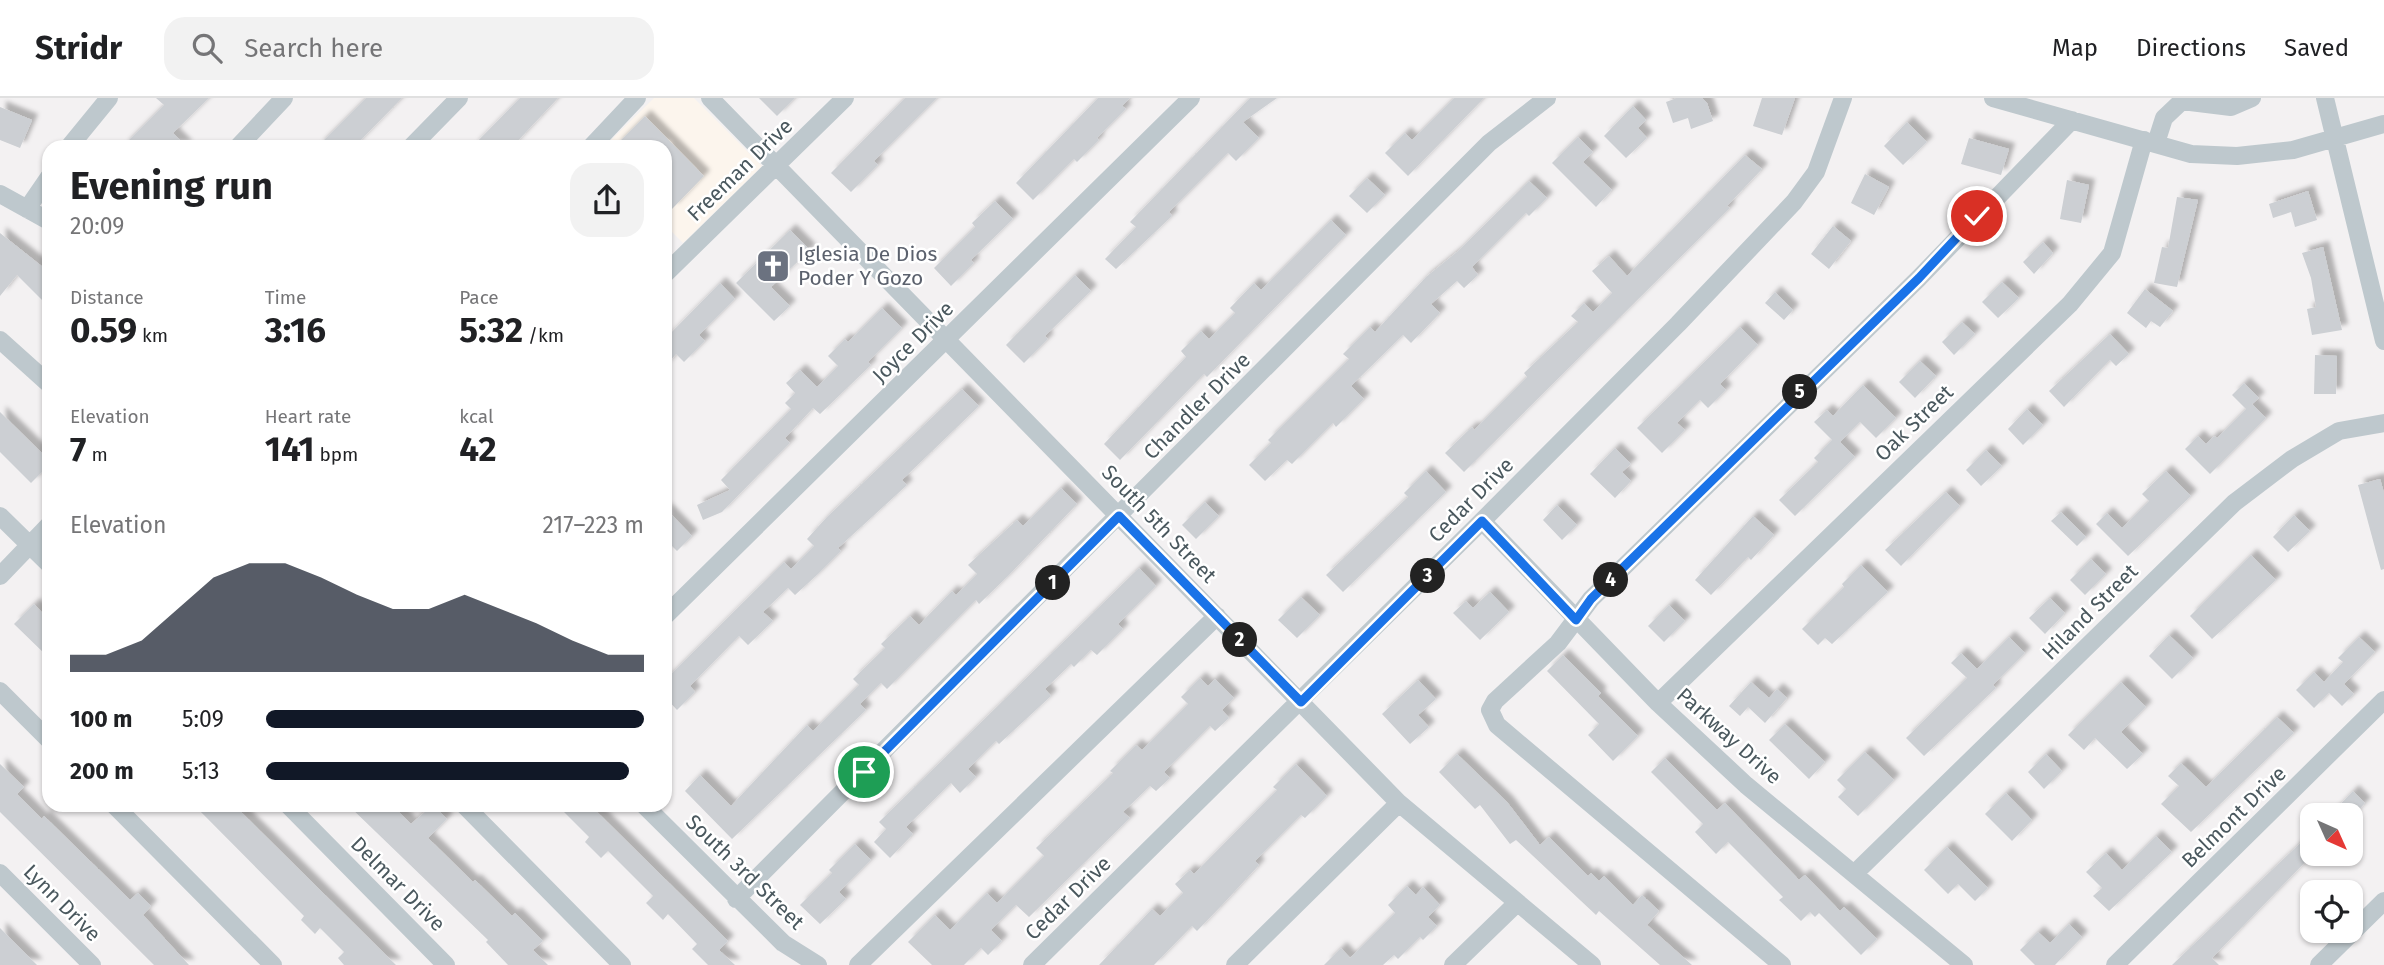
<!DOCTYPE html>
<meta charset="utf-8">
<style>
:root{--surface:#fff;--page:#f2f2f2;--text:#202124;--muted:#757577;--line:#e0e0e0;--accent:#111827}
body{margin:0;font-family:"Fira Sans",sans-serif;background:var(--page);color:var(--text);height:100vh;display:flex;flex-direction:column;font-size:26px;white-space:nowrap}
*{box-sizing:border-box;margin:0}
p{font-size:23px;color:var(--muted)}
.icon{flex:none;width:38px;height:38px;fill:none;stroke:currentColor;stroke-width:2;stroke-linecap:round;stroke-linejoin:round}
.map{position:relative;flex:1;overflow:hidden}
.sheet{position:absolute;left:42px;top:42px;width:630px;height:672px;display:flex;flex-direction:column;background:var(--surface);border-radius:21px;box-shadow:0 2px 5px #0004}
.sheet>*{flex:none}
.needle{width:46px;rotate:135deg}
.fabs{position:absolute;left:2300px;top:705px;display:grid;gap:14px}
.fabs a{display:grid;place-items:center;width:63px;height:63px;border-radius:14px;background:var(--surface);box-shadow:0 2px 5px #0004;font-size:35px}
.pin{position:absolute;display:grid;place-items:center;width:60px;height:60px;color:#fff;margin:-30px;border:4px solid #fff;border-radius:50%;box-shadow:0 2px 7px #0007}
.km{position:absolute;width:35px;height:35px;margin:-18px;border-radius:50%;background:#222;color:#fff;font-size:19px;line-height:35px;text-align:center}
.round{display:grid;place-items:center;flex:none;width:74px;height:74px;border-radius:21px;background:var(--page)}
.summary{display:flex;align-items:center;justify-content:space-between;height:119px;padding:0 28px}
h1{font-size:38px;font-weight:700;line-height:52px}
.stats{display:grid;grid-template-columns:repeat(3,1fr);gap:10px;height:119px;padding:7px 28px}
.stats div{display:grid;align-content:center}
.stats b{font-size:35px;font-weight:700}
.stats small{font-size:19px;font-weight:400}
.stats p{font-size:19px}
.chart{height:196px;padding:14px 28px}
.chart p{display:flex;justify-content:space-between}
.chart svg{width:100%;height:126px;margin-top:7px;fill:var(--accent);opacity:.7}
ul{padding:0 28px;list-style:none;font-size:23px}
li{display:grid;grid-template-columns:112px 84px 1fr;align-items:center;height:52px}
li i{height:18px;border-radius:9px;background:var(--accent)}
header{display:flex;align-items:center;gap:42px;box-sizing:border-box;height:98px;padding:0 35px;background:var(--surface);border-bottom:2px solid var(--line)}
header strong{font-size:33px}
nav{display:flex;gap:38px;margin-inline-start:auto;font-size:24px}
.search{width:490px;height:63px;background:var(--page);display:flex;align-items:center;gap:18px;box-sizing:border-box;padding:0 24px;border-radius:21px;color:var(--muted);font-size:26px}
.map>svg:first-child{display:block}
</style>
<header>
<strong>Stridr</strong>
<div class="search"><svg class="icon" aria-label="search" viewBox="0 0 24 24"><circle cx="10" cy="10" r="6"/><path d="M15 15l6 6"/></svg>Search here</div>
<nav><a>Map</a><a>Directions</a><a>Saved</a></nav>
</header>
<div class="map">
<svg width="2384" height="867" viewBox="0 0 2384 867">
<defs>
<filter id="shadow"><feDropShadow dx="6" dy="-6" stdDeviation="2" flood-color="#0004"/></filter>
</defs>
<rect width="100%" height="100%" fill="#f3f1f2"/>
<path fill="#fcf5ed" d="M654 0H694L762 68 683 145 665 127V49H604Z"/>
<path fill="#cccfd3" filter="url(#shadow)" d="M156 0H209L173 35 187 49H122L164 7Z
M366 0H402L354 49H317Z
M520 0H558L512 49H472Z
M759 0H795L777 18Z
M905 0H937L874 63 878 67 851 94 831 75Z
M1098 0H1130L1122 8 1126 11 1097 40 1099 42 1077 64 1074 61 1033 102 1016 85Z
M1250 0H1277L1243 24 1259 40 1236 63 1228 55 1169 114 1172 118 1116 171 1105 161 1136 129 1130 124Z
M1454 0H1484L1408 78 1385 55 1405 35 1412 42Z
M1677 0H1702L1707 5 1713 23 1691 31 1688 20 1673 25 1666 4Z
M1762 0H1795L1782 37 1753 28Z
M1633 8 1646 22 1638 30 1647 40 1626 60 1604 38Z
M0 9 32 22 20 50 0 42Z
M645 18 704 78 672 111 665 104V49H614Z
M1907 24 1927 44 1903 67 1884 48Z
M1578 39 1593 54 1583 64 1612 92 1596 109 1552 65Z
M1969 40 2009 51 2001 77 1961 66Z
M1745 57 1762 71 1727 108 1730 110 1464 374 1445 355 1472 329 1474 332 1527 279 1524 275 1578 224 1571 218 1584 205 1593 214 1612 195 1592 173 1609 158 1627 178Z
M1865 76 1889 89 1874 117 1851 105Z
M1367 80 1385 97 1367 115 1349 98Z
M2067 82 2089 87 2081 125 2060 121Z
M1529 83 1547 100 1529 118 1526 115 1472 169 1478 177 1464 190 1457 183 1431 206 1440 215 1411 245 1403 237 1351 288 1364 301 1336 329 1333 325 1292 366 1287 362 1265 383 1249 367 1271 345 1268 342 1349 261 1343 256 1370 229 1375 234 1426 179 1457 154Z
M2308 93 2317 122 2295 129 2291 114 2273 120 2269 106Z
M2177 99 2198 102 2177 189 2154 185 2162 149 2168 150Z
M995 103 1013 121 971 162 974 165 951 188 934 170 975 129 972 125Z
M1331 122 1346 137 1207 279 1204 276 1120 362 1104 346 1186 259 1181 253 1201 233 1209 241 1235 215 1230 210 1254 185 1261 192Z
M1833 128 1851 143 1829 171 1811 156Z
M790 132 810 152 771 189 790 208 774 223 736 185Z
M0 135 49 174V209L17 177 0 198Z
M2043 144 2053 155 2034 176 2023 164Z
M2323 149 2342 232 2312 237 2307 211 2316 209 2311 180 2302 155Z
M1075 177 1091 193 1045 238 1048 241 1024 265 1006 247Z
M2002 184 2019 200 1998 220 1982 204Z
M720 185 735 201 699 237 705 243 684 264 676 256 665 269V241Z
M2145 191 2173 213 2160 229 2151 223 2146 230 2127 215Z
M1775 194 1793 212 1784 222 1765 205Z
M882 210 902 230 868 264 871 267 820 316 813 310 785 340 790 345 766 369 722 414 703 422 697 407 730 392 721 382 791 311 785 305 795 295 786 285 800 272 817 289 838 268 828 258 845 241 848 244Z
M1962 224 1975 236 1954 257 1942 244Z
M1740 229 1758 247 1720 286 1726 292 1708 310 1700 302 1677 325 1685 332 1662 355 1637 330Z
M2110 236 2129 256 2116 268 2110 262 2064 309 2049 293Z
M2315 257 2337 258 2336 296H2314Z
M1920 263 1936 278 1915 300 1899 284Z
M2244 285 2259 300 2252 306 2266 320 2210 376 2185 351 2198 338 2206 346 2214 338 2217 340 2246 311 2232 297Z
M1863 287 1896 320 1876 340 1860 324 1840 344 1855 359 1795 418 1779 402 1818 364 1814 360 1832 342 1814 324 1827 312 1833 318Z
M962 291 979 308 902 382 907 387 838 450 841 453 818 476 795 497 788 490 763 514 773 523 748 547 739 538 690 588 695 594 677 612 665 599V582L784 464 791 471 814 448 807 441 827 419Z
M2027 311 2043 327 2023 347 2008 331Z
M0 314 49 362V367L31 385 0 354Z
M1615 350 1631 366 1622 374 1631 383 1615 400 1590 376Z
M1986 352 2002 368 1981 388 1966 372Z
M1426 373 1446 394 1343 494 1326 477 1408 399 1404 395Z
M2166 373 2191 398 2128 458 2096 426 2107 415 2122 430 2149 403 2142 396Z
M2380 381 2384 395V471L2381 472 2358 387Z
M1061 390 1077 406 1008 478 979 506 976 502 887 591 881 585 860 606 866 612 732 741 685 693 700 677 731 708 807 627 813 633 859 587 853 581 885 550 881 546 910 518 919 527 952 493 956 497 977 476 968 467 1017 422 1023 428Z
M1946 394 1960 408 1901 468 1885 452Z
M1205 404 1219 418 1196 441 1182 427Z
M1557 407 1577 427 1562 442 1543 422Z
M665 410 692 438 677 453 672 448 665 456Z
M2061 414 2086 439 2077 448 2051 423Z
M2294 417 2310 433 2288 454 2273 439Z
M1753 418 1774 437 1751 462 1748 459 1711 497 1695 482Z
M2251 457 2276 482 2212 541 2190 518Z
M2091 461 2106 476 2085 497 2070 482Z
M1861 467 1888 494 1832 546 1825 540 1818 547 1802 531 1844 489 1842 486Z
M1139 470 1156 488 1118 526 1123 531 1097 557 1091 552 1074 569 1071 566 1045 591 1051 598 999 646 996 643 968 671 976 679 960 695 951 685 906 729 913 736 890 760 874 744 886 731 879 724Z
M1490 494 1509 514 1480 542 1453 515 1466 503 1473 510Z
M1301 499 1320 517 1297 540 1278 522Z
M2050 500 2065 515 2045 536 2029 520Z
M34 506 49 522V560L14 526Z
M1669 507 1685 523 1664 544 1648 528Z
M2169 537 2193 560 2172 581 2149 558Z
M2009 539 2025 555 1993 587 1996 590 1924 658 1906 640 1967 580 1951 565 1961 555 1977 571Z
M2359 539 2375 554 2344 586 2354 596 2342 608 2329 595 2314 610 2296 592 2314 574 2324 584 2343 564 2338 560Z
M1563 557 1601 595 1598 598 1638 638 1613 663 1588 637 1599 626 1547 573Z
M1200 580 1208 588 1215 581 1234 600 1222 612 1229 620 1215 633 1210 628 1164 674 1170 680 1156 693 1150 688 1123 714 1130 720 1029 819 1016 807 991 832 1002 843 988 857 981 850 964 867H932L908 844 935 817 950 832 987 795 997 805 1044 758 1036 750 1113 675 1110 673 1136 647 1142 652 1188 606 1181 599Z
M1418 582 1436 601 1418 617 1429 629 1410 646 1382 616Z
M1751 584 1769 600 1777 591 1787 600 1765 625 1748 609 1740 618 1729 608Z
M2121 584 2146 609 2121 634 2143 656 2127 671 2095 640 2084 652 2068 637Z
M2277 619 2294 635 2191 734 2161 706 2179 688 2168 678 2181 665 2206 689Z
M1785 626 1825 664 1809 681 1769 642Z
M1865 654 1894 682 1858 718 1838 699 1846 691 1837 682Z
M1457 656 1507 704 1540 747 1549 739 1588 778 1591 775 1599 783 1604 778 1633 807 1642 797 1659 813 1647 827 1692 867H1660L1599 813 1596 817 1516 742 1510 746 1480 707 1475 711 1439 674Z
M2046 656 2062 673 2044 691 2028 674Z
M1665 660 1717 712 1725 705 1799 782 1805 777 1840 813 1844 809 1877 841 1861 857 1819 815 1815 819 1810 814 1801 823 1779 802 1783 799 1728 744 1716 756 1695 734 1703 726 1651 674Z
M0 666 24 689 17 696 42 721 44 718 130 802 138 795 151 808 143 817 189 867H154L0 714Z
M1296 666 1327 698 1305 720 1301 717 1255 763 1259 767 1223 806 1197 833 1192 828 1154 867H1099L1152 811 1160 818 1183 795 1175 786 1190 772 1194 776 1277 692 1273 689Z
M2353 693 2365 705 2353 718H2329Z
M2006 695 2032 722 2012 743 1985 716Z
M194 707H234L396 867H344L338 860 344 854 320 830 315 836 301 822 304 818Z
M348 707H392L411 726 433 707 447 721 428 740 473 784 475 782 512 818 515 815 543 843 533 852 548 867H508L486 844 488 842Z
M557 707H590L728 843 719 852 735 867H708L692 851 697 846 668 816 663 822 646 805 653 798 608 753 601 760 585 744 589 739Z
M2312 734V757L2212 860 2219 867H2172Z
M2156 738 2172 754 2109 813 2093 798 2102 790 2086 774 2106 755 2122 772Z
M855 746 871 762 839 794 846 801 820 826 800 807 832 775 829 772Z
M1947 749 1988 790 1975 803 1958 786 1948 796 1924 772Z
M1407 788 1416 797 1423 789 1440 807 1428 819 1437 828 1423 842 1420 839 1398 861 1394 857 1383 867H1324L1341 850 1350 860 1395 815 1388 807Z
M2069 826 2082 839 2055 867H2035L2020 852 2038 834 2050 845Z
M0 830 37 867H0Z"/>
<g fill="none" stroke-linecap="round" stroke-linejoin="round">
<path stroke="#bec8cd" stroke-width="18" d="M710 0 1399 705 1592 867
M1993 0 2191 56 2237 58 2293 52 2384 26
M2325 0 2384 243
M2156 45 2164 20 2182 3 2231 9 2252 0
M69 49 109 0
M238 49 284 0
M411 49 459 0
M591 49 637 0
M0 96 49 123
M27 111 49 79
M665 176 845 0
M0 242 49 286
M0 418 49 466
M1482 423 1658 605 1746 687 1964 867
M0 478 49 427
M665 518 1191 0
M0 593 49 642
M1658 605 2070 206 2112 155 2144 42
M114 707 273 867
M288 707 446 867
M464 707 622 867
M644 707 783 845 818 867
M0 775 92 867
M1854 776 2234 405 2292 361 2339 333 2384 325
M736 801 1489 45 1547 0
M858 867 1217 518
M1032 867 1482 423 1678 226 1794 104 1816 74 1843 0
M1235 867 1399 705
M1453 867 1517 805
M1782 867 1497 627 1490 612 1495 603 1558 545 1591 501 1919 180 2072 22
M2115 867 2384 602
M2319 867 2384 803"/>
</g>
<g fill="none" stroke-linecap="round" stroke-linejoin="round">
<g stroke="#fff" stroke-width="14">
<path id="route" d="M864 674 1119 418 1301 604 1482 423 1576 522 1591 501 1919 180 1977 118"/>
</g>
<use href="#route" stroke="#1a73e8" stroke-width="9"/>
</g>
<defs>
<g id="church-square" transform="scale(1.75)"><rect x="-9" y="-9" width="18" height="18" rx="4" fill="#6b7280" stroke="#fff"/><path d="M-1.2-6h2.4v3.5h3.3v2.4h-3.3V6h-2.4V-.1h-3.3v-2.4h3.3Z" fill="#fff"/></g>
</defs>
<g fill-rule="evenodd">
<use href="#church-square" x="773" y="168"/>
</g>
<g text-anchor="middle" stroke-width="5" stroke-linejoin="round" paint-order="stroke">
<g font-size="21" fill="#4a585e" stroke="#fff">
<text transform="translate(740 72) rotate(-44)" y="7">Freeman Drive</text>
<text transform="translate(913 244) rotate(-45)" y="7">Joyce Drive</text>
<text transform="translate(1197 308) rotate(-45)" y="7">Chandler Drive</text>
<text transform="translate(1914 325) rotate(-44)" y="7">Oak Street</text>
<text transform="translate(1471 402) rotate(-45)" y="7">Cedar Drive</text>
<text transform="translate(1159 426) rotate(46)" y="7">South 5th Street</text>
<text transform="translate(2090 514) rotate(-45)" y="7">Hiland Street</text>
<text transform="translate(1729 638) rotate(42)" y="7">Parkway Drive</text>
<text transform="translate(2234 719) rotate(-44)" y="7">Belmont Drive</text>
<text transform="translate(745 774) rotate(44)" y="7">South 3rd Street</text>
<text transform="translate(398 786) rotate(45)" y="7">Delmar Drive</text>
<text transform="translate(1068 800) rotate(-44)" y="7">Cedar Drive</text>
<text transform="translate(62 805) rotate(45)" y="7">Lynn Drive</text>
</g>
<g font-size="21" fill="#5b616d" stroke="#fff" text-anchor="start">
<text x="798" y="163">Iglesia De Dios<tspan x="798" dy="24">Poder Y Gozo</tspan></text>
</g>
</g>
</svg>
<div class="fabs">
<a><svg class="needle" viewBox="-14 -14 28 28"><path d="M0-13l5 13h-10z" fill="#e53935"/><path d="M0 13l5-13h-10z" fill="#757577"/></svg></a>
<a><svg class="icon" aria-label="locate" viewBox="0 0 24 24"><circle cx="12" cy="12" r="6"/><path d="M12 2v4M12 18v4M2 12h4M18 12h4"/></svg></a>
</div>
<div class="pin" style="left:864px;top:674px;background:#1e9e55"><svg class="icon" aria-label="arrive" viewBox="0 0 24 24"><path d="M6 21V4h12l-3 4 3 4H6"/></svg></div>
<div class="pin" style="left:1977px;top:118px;background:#d93025"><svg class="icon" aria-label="check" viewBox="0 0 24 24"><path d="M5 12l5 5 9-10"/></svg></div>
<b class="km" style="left:1053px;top:485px">1</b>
<b class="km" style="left:1240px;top:542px">2</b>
<b class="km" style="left:1428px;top:478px">3</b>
<b class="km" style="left:1611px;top:482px">4</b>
<b class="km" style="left:1800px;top:294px">5</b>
<section class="sheet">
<div class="summary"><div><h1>Evening run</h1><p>20:09</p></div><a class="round"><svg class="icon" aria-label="share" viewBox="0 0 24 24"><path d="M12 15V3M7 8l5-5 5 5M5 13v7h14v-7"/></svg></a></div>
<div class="stats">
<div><p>Distance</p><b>0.59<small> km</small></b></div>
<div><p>Time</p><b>3:16</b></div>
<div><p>Pace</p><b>5:32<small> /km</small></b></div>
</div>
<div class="stats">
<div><p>Elevation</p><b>7<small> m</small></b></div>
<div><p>Heart rate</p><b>141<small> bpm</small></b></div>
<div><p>kcal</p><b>42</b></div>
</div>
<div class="chart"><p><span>Elevation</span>217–223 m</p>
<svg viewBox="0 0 160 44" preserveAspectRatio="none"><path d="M0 44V38L10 38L20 33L30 22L40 11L50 6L60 6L70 11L80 17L90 22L100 22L110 17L120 22L130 27L140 33L150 38L160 38V44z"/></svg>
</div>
<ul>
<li><b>100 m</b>5:09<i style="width:100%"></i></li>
<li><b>200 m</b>5:13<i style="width:96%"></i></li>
</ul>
</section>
</div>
